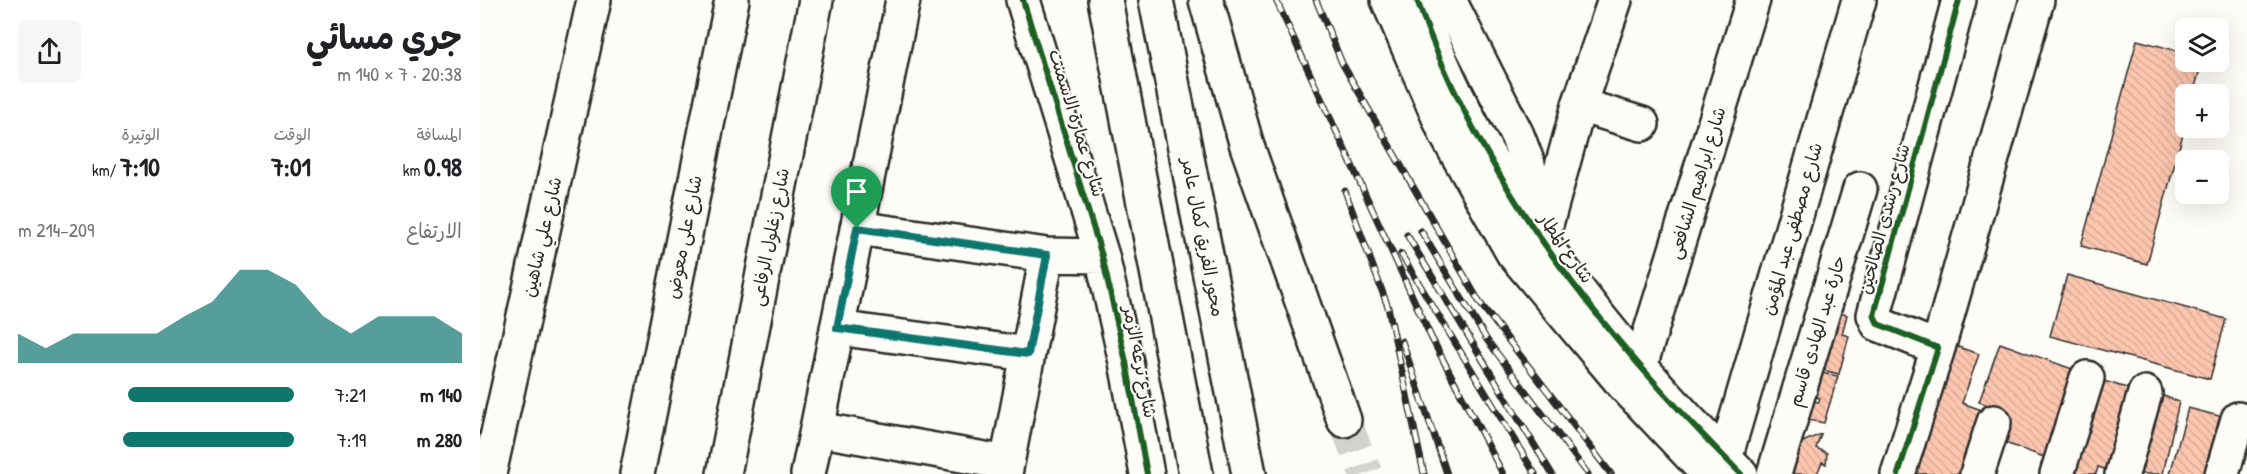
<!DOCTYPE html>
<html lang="ar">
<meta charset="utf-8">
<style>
:root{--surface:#fff;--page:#f6f6f6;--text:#202124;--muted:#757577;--accent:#0f766e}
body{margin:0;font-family:"Patrick Hand","Playpen Sans Arabic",sans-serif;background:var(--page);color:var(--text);direction:rtl;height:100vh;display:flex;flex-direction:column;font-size:22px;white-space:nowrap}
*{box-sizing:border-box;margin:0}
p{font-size:20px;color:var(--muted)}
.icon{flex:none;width:33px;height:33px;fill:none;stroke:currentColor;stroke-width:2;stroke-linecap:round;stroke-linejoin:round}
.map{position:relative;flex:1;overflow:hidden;direction:ltr}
.drawer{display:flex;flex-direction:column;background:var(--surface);width:480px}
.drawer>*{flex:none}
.tools{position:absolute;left:1695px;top:18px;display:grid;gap:12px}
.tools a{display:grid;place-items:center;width:54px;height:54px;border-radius:9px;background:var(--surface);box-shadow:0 6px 24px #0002;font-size:30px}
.pin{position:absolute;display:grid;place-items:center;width:51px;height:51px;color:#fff;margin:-62px -26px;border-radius:50% 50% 50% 0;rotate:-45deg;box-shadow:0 0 6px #0007}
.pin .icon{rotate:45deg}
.round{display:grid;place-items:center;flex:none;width:63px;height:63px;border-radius:9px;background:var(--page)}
.headline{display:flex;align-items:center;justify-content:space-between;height:102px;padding:0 18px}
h1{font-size:33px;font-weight:700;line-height:45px}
.figures{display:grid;grid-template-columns:repeat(3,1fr);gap:9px;height:102px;padding:6px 18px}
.figures div{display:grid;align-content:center}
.figures b{font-size:26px;font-weight:700}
.figures small{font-size:16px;font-weight:400}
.figures p{font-size:16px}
.chart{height:168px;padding:12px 18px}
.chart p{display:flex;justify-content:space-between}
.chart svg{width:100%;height:108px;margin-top:6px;fill:var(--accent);opacity:.7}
ul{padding:0 18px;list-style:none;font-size:20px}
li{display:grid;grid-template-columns:96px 72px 1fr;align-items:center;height:45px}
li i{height:15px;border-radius:8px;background:var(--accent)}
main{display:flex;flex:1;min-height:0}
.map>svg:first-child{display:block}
</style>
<main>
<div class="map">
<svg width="1767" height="474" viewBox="0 0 1767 474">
<defs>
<pattern id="building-back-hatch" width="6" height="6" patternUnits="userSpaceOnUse" patternTransform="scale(1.5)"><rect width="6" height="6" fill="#fcc6ae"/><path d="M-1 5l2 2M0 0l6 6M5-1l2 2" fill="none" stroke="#d8aa96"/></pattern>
</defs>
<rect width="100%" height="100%" fill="#fdfcf7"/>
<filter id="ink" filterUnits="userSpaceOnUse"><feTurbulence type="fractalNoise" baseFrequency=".0167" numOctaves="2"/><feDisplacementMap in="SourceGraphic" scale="12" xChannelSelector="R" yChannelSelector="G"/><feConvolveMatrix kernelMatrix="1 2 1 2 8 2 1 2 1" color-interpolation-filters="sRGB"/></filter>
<g filter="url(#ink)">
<path fill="url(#building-back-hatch)" stroke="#2b2b2b" stroke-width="1.5" d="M1657 40 1706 53V62H1722L1713 94H1706V123L1667 264 1601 246Z
M1587 275 1746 319 1730 379 1570 336Z
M1345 309 1367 315 1362 334 1369 336 1359 374 1330 367Z
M1520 343 1606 374 1575 461 1517 440 1527 411 1499 402Z
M1475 346 1499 354 1482 403 1510 413 1489 474H1430Z
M1341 373 1358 376 1344 423 1328 420 1324 400 1339 402 1340 398 1335 397 1337 376Z
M1617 379 1660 392 1628 470 1618 467 1616 474H1585L1596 435 1606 438 1608 433 1601 431Z
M1671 391 1699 402 1683 474H1647Z
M1708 408 1747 418 1732 474H1690Z
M1341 434 1336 448 1347 453 1346 464 1342 462 1337 474H1306V449Z"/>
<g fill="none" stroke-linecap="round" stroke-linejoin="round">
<path stroke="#d3d2ce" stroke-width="33" stroke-dasharray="33 16" stroke-linecap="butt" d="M864 420 886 474"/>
<g stroke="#2b2b2b" stroke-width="38">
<path id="minor" d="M543 0 622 256 646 362 667 474
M726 0 767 146 864 420
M908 0 966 134 1033 253 1143 384 1228 474
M937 0C1001 184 1125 338 1261 474
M969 0 1037 135 1048 164 1060 228
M1099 105 1162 124
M377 228 567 255 622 256
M1065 228 1099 105 1135 0
M357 328 548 354
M1458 348 1557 0
M1160 366 1273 0
M337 429 527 463
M1234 473 1245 458 1379 0
M9 474 114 0
M157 474 252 0
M244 474 336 0
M328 474 423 0
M525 474 567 255
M1294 474 1380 189
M1418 474 1458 348 1398 324 1394 315 1479 0
M1497 474 1514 422
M1577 474 1607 378
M1642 474 1665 393
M1742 474 1758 419"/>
</g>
<g stroke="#2b2b2b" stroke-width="38">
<path id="highway" d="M625 0 716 474
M676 0 769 474"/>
</g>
<use href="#minor" stroke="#fdfcf7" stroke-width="33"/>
<use href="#highway" stroke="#fdfcf7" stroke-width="33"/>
<g stroke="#2b2b2b" stroke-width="7">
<path id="rail" d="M796 0 951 337 1023 474
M836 0 862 63 1000 303 1131 474
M865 191 908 307 944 474
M941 231 1007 340 1108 474
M927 235 1072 474
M921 254 1055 474
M922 341 967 474"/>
</g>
<use href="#rail" stroke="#fdfcf7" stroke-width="4.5" stroke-dasharray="14" stroke-linecap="butt"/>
<g stroke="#fdfcf7" stroke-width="10">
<path id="cycleway" d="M543 0 622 256 646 362 667 474
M937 0C1001 184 1125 338 1261 474
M1418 474 1458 348 1398 324 1394 315 1479 0"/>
</g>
<use href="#cycleway" stroke="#1b5e20" stroke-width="6"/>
</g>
</g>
<g fill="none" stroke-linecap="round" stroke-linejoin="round" filter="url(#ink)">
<g stroke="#fff" stroke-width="12">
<path id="route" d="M377 228 567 255 548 354 357 328Z"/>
</g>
<use href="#route" stroke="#0f766e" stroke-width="8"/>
</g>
<g text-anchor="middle" stroke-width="4.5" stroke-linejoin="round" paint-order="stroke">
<g font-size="18" fill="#2b2b2b" stroke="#fdfcf7">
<text transform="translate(597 123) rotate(73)" y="6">شارع عمارة الاسمنت</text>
<text transform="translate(1217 183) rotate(-73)" y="6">شارع ابراهيم الشافعى</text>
<text transform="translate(1404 219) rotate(-75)" y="6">شارع رشدى الصالحين</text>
<text transform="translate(1312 229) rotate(-74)" y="6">شارع مصطفى عبد المؤمن</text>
<text transform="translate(62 237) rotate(-77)" y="6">شارع علي شاهين</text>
<text transform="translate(204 237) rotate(-79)" y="6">شارع على معوض</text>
<text transform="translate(290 237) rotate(-79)" y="6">شارع زغلول الرفاعى</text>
<text transform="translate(723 237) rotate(79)" y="6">محور الفريق كمال عامر</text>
<text transform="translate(1086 248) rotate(55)" y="6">شارع المطار</text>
<text transform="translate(1337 331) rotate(-73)" y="6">حارة عبد الهادى قاسم</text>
<text transform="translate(660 362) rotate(79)" y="6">شارع ترعه الزمر</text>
</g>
</g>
</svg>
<div class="tools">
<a><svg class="icon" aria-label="layers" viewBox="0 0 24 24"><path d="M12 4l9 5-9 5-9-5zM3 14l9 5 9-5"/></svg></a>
<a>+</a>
<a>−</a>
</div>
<div class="pin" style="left:377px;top:228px;background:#1e9e55"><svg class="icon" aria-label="arrive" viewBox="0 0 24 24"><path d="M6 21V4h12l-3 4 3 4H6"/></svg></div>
</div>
<section class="drawer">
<div class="headline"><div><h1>جري مسائي</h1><p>20:38 · 7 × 140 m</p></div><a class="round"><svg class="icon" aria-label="share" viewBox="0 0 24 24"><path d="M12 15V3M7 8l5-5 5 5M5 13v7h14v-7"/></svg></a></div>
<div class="figures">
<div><p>المسافة</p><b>0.98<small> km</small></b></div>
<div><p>الوقت</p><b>7:01</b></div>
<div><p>الوتيرة</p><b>7:10<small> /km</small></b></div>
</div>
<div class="chart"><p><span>الارتفاع</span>209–214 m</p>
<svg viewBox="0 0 160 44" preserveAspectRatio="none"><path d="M0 44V32L10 38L20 32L30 32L40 32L50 32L60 25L70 19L80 6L90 6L100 12L110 25L120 32L130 25L140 25L150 25L160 32V44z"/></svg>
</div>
<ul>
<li><b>140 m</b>7:21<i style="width:60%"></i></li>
<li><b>280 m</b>7:19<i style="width:62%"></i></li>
</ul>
</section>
</main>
